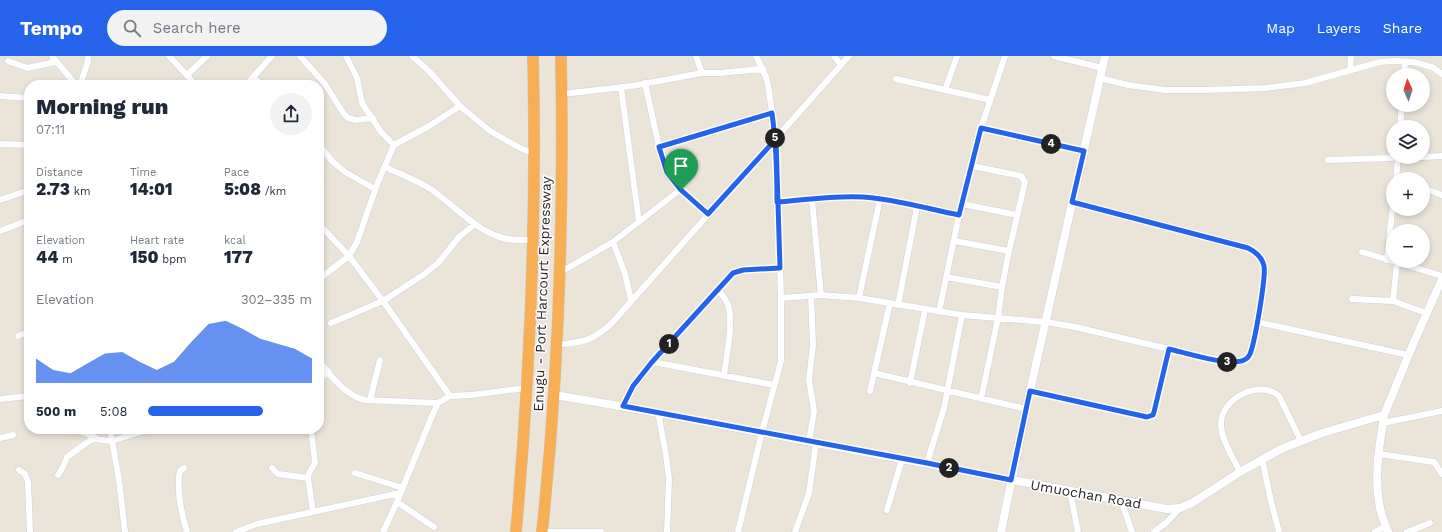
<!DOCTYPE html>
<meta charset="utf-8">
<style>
:root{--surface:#fff;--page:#f2f2f3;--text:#1f2937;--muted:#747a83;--accent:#2563eb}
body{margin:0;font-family:"Work Sans",sans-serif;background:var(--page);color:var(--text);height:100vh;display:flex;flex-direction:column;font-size:15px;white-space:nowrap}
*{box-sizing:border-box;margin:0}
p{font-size:13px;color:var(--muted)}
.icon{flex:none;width:22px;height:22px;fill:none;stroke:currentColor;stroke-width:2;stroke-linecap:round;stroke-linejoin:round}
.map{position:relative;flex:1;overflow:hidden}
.details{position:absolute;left:24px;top:24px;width:300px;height:354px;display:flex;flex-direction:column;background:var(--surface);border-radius:16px;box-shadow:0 2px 6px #0003}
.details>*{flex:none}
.needle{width:26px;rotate:357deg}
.fabs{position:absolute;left:1386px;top:12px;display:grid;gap:8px}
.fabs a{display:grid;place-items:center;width:44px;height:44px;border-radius:50%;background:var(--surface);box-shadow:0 2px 6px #0003;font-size:20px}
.pin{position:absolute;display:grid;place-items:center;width:34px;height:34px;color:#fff;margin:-41px -17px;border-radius:50% 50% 50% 0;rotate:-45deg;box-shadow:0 0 4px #0007}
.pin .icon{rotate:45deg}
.km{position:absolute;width:20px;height:20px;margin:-10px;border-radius:50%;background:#222;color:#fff;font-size:11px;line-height:20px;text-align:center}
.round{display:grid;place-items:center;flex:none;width:42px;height:42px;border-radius:21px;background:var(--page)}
.overview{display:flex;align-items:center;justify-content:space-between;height:68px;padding:0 12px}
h1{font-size:22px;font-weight:800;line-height:30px}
.figures{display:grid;grid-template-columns:repeat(3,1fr);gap:6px;height:68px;padding:4px 12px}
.figures div{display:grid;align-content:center}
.figures b{font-size:17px;font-weight:800}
.figures small{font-size:11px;font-weight:400}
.figures p{font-size:11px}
.chart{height:112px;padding:8px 12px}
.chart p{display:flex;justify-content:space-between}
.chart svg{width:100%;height:72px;margin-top:4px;fill:var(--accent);opacity:.7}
ul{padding:0 12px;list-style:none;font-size:13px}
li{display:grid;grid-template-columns:64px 48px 1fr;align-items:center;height:30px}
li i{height:10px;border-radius:5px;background:var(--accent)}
header{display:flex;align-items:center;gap:24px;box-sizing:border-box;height:56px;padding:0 20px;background:var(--accent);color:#fff}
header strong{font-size:19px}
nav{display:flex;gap:22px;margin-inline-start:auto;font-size:14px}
.search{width:280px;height:36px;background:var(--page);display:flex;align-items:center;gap:10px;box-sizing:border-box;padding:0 14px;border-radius:22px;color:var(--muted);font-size:15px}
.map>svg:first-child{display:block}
</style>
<header>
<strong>Tempo</strong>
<div class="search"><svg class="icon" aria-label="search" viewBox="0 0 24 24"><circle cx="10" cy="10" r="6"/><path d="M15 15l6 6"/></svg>Search here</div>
<nav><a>Map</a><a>Layers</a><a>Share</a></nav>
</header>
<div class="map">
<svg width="1442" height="476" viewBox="0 0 1442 476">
<rect width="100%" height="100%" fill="#eae4d9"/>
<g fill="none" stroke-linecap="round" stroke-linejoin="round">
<g stroke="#ced0e0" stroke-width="7">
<path id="street" d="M52 0 76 29
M169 0 196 29
M300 0 325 28 344 58 348 62 356 64 373 62
M346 0 357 22 362 47 381 76 394 89
M412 0 430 16 460 50 490 75 520 92 535 98
M696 0 702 17
M834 0 841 9
M1054 0 1102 12
M8 5 27 12 56 6
M1350 14 1351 0
M188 18 207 0
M1404 19 1405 6
M253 22 264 29
M1100 22 1128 29 1165 34H1205L1266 32 1305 27 1380 6 1395 5 1413 6 1432 11 1442 18
M896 23 990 44
M645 27 659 91 667 116 681 133 708 158
M80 29 88 5V0
M143 29H145
M246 29 272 0
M621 31 639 166
M945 34 957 0
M562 38 632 30 702 17H719L763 13
M0 40 29 42
M1400 71 1402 49
M981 72 1084 95
M0 88 29 89
M319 89 332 105 345 116 375 133
M659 91 772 57
M1423 101 1442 100
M1328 104 1422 101
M972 110 1021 120 1025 126 1009 195 1002 231 998 262 981 343
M385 111C400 118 417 124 432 134 455 150 475 174 503 182 513 185 523 184 533 184
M319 123 321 121
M1396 123 1398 101
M1423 132 1442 139
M0 144 29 134
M812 144 821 239
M777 146C805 144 835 139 863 141 895 143 928 153 959 159
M962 148 1017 159
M319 168 349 200 383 245 450 340
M0 175 29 164
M954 185 1009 195
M613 186 625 218 631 244
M1362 196 1442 220
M1387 204 1393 147
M559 217 613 186 681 133
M946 221 1002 231
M319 223 349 200 357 186 378 126 394 89 429 70 460 50
M718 233C721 238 726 243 728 249 734 266 726 301 724 320
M781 242 821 239 859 242 962 259 1046 266 1075 271 1228 307 1238 306 1247 303C1254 290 1266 224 1264 210 1262 201 1256 196 1248 192L1072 146
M859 242 880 143
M1352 243 1393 245 1426 257
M1393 245 1397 207
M898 249 917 151
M939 256 959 159 981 72 1005 0
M1257 266 1408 299
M331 267 383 245 423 219 438 207 459 181 475 168
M18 280 29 276
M556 289C583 286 591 286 612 267L849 0
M319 304C330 320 345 339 364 344L438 347
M653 306 774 329
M874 317 1026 353
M319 325 328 315
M910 327 925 254
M870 335 890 247
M1030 335 1147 361 1153 359 1154 356 1169 293
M0 343 29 340
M370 344 380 304
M623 350 633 331 653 306 733 217 743 214 780 212
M658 356 666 399 669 423 667 476
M1383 367 1442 355
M76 373 96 382
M110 373 119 424 125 476
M311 373 315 407 309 417 308 422 313 456
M0 382 13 379
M809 386 814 355 809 324 813 289 811 240
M1379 398 1434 406 1442 418
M1262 403 1271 445 1279 476
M927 407 944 352 962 259
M184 412 180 415C176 433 182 459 187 476
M272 412 278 418 308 422
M19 414 25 418 28 426 30 476
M1240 416C1233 401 1221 384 1221 368 1221 342 1260 323 1279 340L1301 385
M355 417 403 432
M58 419 63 411 67 401 89 385 95 383 112 385 150 373
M1070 435 1078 476
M1121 444 1132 476
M397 446 434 471
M887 454 902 403
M236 476 257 468 400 437
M383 476 397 446 432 360 438 347 450 340 470 339 526 332
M542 476H601
M738 476 762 376 781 305V242L776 83 768 29 766 21 756 0
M795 476 809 437 816 387
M1154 476 1166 467 1180 452
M1375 476 1386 470
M1407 476 1430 467"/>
</g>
<g stroke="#ced0e0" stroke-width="9">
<path id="secondary" d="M554 339C642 353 729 370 816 387 933 409 1050 431 1167 453L1180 452 1192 447 1240 416 1281 393 1322 377 1384 359 1414 286 1442 223
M1384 359C1380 387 1374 418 1379 446 1380 456 1384 466 1388 476
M1001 476 1026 353 1105 0"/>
</g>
<g stroke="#c7c7c7" stroke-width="12">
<path id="highway" d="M516 476C530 318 537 159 533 0
M542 476C559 318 564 158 561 0"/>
</g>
<use href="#street" stroke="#fff" stroke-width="6"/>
<use href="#secondary" stroke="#fff" stroke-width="8"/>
<use href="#highway" stroke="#f8ae55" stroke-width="11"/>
</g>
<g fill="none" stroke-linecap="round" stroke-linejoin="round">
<g stroke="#fff" stroke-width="8">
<path id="route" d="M681 134 708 158 776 83 780 212 743 214 733 217 652 306 633 330 623 350 927 407 1011 424 1030 335 1147 361 1153 359 1154 356 1169 293C1186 297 1230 311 1244 304 1247 303 1249 300 1250 298 1255 286 1266 221 1264 210 1262 201 1256 196 1248 192L1072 146 1084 95 981 72 959 159C928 153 895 143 863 141 835 139 805 144 777 146 777 116 776 87 772 57L659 91 667 116 681 134"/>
</g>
<use href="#route" stroke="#2563eb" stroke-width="5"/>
</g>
<g text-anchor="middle" stroke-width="3" stroke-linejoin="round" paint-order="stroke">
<g font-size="14" fill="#272727" stroke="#fff">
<text transform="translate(542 238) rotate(-88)" y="5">Enugu - Port Harcourt Expressway</text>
<text transform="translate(1086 438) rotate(10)" y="5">Umuochan Road</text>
</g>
</g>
</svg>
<div class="fabs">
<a><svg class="needle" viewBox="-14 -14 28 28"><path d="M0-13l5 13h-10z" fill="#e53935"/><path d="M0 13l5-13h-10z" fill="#747a83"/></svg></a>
<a><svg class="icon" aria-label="layers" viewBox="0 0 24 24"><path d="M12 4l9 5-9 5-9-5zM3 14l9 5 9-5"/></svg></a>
<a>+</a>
<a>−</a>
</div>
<div class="pin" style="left:681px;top:134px;background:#1e9e55"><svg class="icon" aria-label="arrive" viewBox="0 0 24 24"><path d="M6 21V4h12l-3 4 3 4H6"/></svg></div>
<b class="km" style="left:669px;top:288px">1</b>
<b class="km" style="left:949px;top:412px">2</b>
<b class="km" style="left:1227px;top:306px">3</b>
<b class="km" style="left:1051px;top:88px">4</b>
<b class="km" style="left:775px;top:82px">5</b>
<section class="details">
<div class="overview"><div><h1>Morning run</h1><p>07:11</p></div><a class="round"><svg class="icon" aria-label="share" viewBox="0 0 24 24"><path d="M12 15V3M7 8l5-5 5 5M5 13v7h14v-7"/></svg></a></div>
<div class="figures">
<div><p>Distance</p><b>2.73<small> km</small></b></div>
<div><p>Time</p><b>14:01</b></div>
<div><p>Pace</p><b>5:08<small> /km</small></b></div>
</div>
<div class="figures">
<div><p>Elevation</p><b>44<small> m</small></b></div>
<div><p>Heart rate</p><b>150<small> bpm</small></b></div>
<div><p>kcal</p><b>177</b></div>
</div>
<div class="chart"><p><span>Elevation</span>302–335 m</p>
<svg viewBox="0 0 160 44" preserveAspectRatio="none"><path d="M0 44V29L10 36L20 38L30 32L40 26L50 25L60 31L70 36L80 31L90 19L100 8L110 6L120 11L130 17L140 20L150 23L160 29V44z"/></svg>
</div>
<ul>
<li><b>500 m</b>5:08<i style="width:70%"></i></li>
</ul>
</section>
</div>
